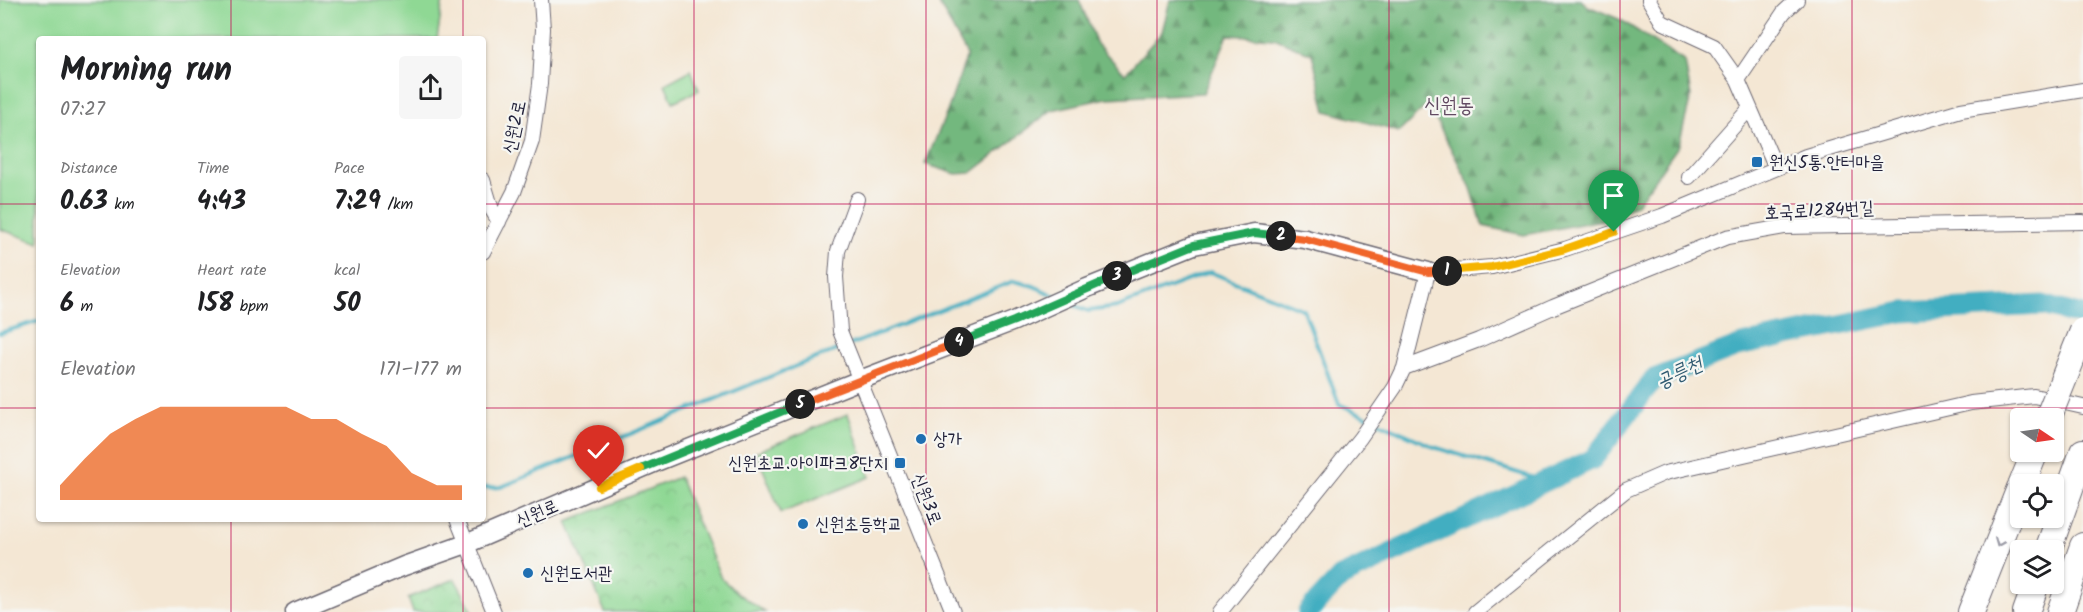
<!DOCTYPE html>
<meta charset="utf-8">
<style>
:root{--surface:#fff;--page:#f6f6f6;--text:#202124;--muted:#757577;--accent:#ea580c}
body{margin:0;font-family:Kalam,"Poor Story",sans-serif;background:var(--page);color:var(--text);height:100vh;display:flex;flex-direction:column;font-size:22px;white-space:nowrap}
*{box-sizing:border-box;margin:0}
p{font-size:20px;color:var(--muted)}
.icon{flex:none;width:33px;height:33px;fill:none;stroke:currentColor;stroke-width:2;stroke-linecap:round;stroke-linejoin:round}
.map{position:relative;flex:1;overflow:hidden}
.side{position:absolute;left:36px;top:36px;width:450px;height:486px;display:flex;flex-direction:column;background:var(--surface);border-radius:6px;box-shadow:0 2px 4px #0004}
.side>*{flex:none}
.needle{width:39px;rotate:103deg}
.tools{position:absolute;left:2010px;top:408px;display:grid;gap:12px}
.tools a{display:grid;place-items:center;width:54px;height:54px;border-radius:6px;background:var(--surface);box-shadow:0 2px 4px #0004;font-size:30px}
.pin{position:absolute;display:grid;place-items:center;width:51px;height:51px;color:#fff;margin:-62px -26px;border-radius:50% 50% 50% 0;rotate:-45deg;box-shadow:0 0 6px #0007}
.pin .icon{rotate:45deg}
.km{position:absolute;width:30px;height:30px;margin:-15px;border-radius:50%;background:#222;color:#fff;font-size:16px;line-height:30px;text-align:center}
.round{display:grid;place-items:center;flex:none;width:63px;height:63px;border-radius:6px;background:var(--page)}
.headline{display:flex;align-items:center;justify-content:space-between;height:102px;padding:0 24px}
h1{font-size:33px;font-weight:700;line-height:45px}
.figures{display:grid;grid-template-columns:repeat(3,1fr);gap:9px;height:102px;padding:6px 24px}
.figures div{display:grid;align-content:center}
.figures b{font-size:26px;font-weight:700}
.figures small{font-size:16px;font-weight:400}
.figures p{font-size:16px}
.chart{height:168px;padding:12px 24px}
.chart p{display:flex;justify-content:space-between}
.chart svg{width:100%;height:108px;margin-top:6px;fill:var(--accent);opacity:.7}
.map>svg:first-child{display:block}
</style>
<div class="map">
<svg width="2083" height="612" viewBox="0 0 2083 612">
<defs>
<pattern id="forest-firs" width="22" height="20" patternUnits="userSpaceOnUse" patternTransform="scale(1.5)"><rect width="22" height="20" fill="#73b87e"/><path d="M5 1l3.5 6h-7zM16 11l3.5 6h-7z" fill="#5e9568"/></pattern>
<pattern id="park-crowns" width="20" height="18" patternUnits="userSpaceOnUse" patternTransform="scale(1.5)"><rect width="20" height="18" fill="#8fd894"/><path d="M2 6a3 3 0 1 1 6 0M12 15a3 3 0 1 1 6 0" fill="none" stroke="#7bb980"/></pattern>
</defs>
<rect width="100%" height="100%" fill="#f6f6f2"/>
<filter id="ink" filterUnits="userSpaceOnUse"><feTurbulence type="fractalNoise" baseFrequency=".0167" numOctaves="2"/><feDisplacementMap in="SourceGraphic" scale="12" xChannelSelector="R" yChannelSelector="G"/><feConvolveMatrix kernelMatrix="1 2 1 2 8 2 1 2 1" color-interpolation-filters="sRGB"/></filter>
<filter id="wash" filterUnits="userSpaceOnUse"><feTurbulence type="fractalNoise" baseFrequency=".008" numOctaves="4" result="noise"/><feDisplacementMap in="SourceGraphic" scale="24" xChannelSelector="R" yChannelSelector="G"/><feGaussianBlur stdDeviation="1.35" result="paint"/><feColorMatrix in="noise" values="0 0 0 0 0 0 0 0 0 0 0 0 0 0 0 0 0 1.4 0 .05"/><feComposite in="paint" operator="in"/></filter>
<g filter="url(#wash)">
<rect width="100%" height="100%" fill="#f4e7d4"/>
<path fill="#8fd894" stroke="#587d68" stroke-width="1.5" d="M0 0H443L437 39H39V243L0 229Z
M691 70 699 90 673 102 665 84Z
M848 414 870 477 781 513 756 452Z"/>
<path fill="url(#forest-firs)" stroke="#4a6d5c" stroke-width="1.5" d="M937 0H1079L1097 44 1125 74 1162 32 1170 0H1581L1588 6 1621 20 1685 62 1691 96 1679 145 1637 204 1607 219 1524 235 1483 226 1471 188 1428 104 1399 132 1326 111 1312 54 1274 38 1228 35 1203 93 1107 98 1052 110 971 173 956 174 925 164 947 112 967 55Z"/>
<path fill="url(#park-crowns)" stroke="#587d68" stroke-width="1.5" d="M679 477 721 578 737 593 765 612H605L567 522Z
M455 579 473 612H413L408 598Z"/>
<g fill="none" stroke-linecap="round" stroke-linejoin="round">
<path stroke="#43aec1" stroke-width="4" d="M1069 303 1088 311 1117 307 1210 272 1304 310 1339 404 1434 447 1544 481
M0 333 39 321
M483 488 501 487 801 364 1014 281 1034 286 1055 296"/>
<path stroke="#43aec1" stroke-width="21" d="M1308 612 1341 577 1593 459 1654 379 1742 345 1903 312 2043 305 2083 316"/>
</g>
</g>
<g filter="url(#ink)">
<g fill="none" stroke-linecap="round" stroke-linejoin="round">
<g stroke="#6c6771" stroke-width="16">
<path id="minor" d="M1649 0 1662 22 1714 46 1738 80 1776 168
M1738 80 1784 12 1797 0
M1689 177 1750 108
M483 180 492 210 499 222
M857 199 838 251 836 277 840 331 953 612
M483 252 514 192 532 141 540 84 543 29 541 0
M1404 368 1479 340 1553 307 1727 237 1784 227 2083 222
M457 519 494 612
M1220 612 1360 438 1395 387 1404 368 1428 272 1492 267 1565 249 1662 216 1806 156 1961 110 2083 90
M1475 612 1626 490 1665 473 1971 403 2034 396 2083 407"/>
</g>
<g stroke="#6c6771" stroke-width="21">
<path id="tertiary" d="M295 612 404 566 466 544 656 462 860 380 1014 321 1087 288 1194 245 1254 233 1305 239 1428 272"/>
</g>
<g stroke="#6c6771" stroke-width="28">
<path id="motorway" d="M2022 484 2035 452
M2048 550 2083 452
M1971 612 2020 488
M2026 612 2036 584
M2060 612 2083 546"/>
</g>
<use href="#minor" stroke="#fff" stroke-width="14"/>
<use href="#tertiary" stroke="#fff" stroke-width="18"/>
<use href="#motorway" stroke="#fff" stroke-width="26"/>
<g stroke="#6c6771" stroke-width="28" stroke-linecap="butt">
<path id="motorway-bridge" d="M2048 418 2083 331"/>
</g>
<use href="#motorway-bridge" stroke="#fff" stroke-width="26"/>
</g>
<defs><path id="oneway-chevron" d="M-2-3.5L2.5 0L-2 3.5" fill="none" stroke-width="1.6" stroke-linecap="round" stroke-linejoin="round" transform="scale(1.5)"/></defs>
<use stroke="#9c9ca7" href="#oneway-chevron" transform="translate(1999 543) rotate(112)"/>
</g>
<g fill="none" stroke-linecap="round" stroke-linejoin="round" filter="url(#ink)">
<g stroke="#fff" stroke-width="12">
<path id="split-1" d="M1447 271 1492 267 1565 249 1614 232"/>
</g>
<g stroke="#fff" stroke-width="12">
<path id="split-2" d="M1281 236 1305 239 1428 272 1447 271"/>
</g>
<g stroke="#fff" stroke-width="12">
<path id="split-3" d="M1117 276 1194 245 1254 233 1281 236"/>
</g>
<g stroke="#fff" stroke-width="12">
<path id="split-4" d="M959 342 1014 321 1117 276"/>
</g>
<g stroke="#fff" stroke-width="12">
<path id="split-5" d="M800 404 959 342"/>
</g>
<g stroke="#fff" stroke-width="12">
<path id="split-6" d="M641 469 800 404"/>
</g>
<g stroke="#fff" stroke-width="12">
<path id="split-7" d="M599 487 641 469"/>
</g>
<use href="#split-1" stroke="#f5b400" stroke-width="8"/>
<use href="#split-2" stroke="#f0652b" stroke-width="8"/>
<use href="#split-3" stroke="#22a559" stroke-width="8"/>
<use href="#split-4" stroke="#22a559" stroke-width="8"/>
<use href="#split-5" stroke="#f0652b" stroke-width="8"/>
<use href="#split-6" stroke="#22a559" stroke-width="8"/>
<use href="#split-7" stroke="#f5b400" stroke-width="8"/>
</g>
<path fill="none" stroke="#c2185b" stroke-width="1.5" stroke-opacity="0.55" d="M231 0V39M463 0V39M694 0V612M926 0V612M1157 0V612M1389 0V612M1620 0V612M1852 0V612M0 204H39M483 204H2083M0 408H39M483 408H2083M231 519V612M463 519V612"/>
<g fill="#1f6fb2" stroke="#f6f6f2" stroke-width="2">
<rect x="1751" y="156" width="12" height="12" rx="3"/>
<circle cx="921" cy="439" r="6"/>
<rect x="894" y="457" width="12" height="12" rx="3"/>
<circle cx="803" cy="524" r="6"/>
<circle cx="528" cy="573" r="6"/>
</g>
<g text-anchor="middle" stroke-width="4.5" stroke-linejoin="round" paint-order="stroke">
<g font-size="18" fill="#22223b" stroke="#f6f6f2">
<text transform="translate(514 127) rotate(-78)" y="6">신원2로</text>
<text transform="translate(1819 210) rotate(-3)" y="6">호국로1284번길</text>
<text transform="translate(927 499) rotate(69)" y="6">신원3로</text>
<text transform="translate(537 513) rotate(-23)" y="6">신원로</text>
</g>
<g font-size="18" fill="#22223b" stroke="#f6f6f2" text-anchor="start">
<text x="1769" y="168">원신5통.안터마을</text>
<text x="933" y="445">상가</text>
<text x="888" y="469" text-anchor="end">신원초교.아이파크8단지</text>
<text x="815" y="530">신원초등학교</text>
<text x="540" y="579">신원도서관</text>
</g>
<g font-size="20" font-style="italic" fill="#2f5a71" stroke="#f6f6f2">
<text transform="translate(1679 372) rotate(-25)" y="7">공릉천</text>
</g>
<g font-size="21" fill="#634b63" stroke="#f6f6f2">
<text x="1449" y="112">신원동</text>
</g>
</g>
</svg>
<div class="tools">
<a><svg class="needle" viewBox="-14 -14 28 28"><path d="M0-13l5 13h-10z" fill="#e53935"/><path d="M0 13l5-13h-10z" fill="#757577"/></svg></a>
<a><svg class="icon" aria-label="locate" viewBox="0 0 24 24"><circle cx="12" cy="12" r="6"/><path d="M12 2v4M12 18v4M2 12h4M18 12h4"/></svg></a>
<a><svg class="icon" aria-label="layers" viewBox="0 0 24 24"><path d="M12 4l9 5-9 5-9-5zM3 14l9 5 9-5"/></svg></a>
</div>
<div class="pin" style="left:1614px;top:232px;background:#1e9e55"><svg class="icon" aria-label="arrive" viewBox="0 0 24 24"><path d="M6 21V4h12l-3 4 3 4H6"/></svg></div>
<div class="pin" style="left:599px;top:487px;background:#d93025"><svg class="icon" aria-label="check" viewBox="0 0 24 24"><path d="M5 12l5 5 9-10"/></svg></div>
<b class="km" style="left:1447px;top:271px">1</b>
<b class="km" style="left:1281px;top:236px">2</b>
<b class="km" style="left:1117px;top:276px">3</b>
<b class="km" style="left:959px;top:342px">4</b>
<b class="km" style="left:800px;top:404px">5</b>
<section class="side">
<div class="headline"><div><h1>Morning run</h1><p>07:27</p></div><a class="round"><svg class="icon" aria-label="share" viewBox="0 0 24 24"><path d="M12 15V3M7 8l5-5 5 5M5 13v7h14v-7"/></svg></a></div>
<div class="figures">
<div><p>Distance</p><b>0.63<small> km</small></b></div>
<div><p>Time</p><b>4:43</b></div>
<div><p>Pace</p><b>7:29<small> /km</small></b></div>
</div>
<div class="figures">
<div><p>Elevation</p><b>6<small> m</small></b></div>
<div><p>Heart rate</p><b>158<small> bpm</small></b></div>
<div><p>kcal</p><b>50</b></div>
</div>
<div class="chart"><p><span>Elevation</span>171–177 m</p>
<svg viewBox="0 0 160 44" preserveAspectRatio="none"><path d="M0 44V38L10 27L20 17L30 11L40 6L50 6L60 6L70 6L80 6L90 6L100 11L110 11L120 17L130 22L140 33L150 38L160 38V44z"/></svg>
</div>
</section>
</div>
